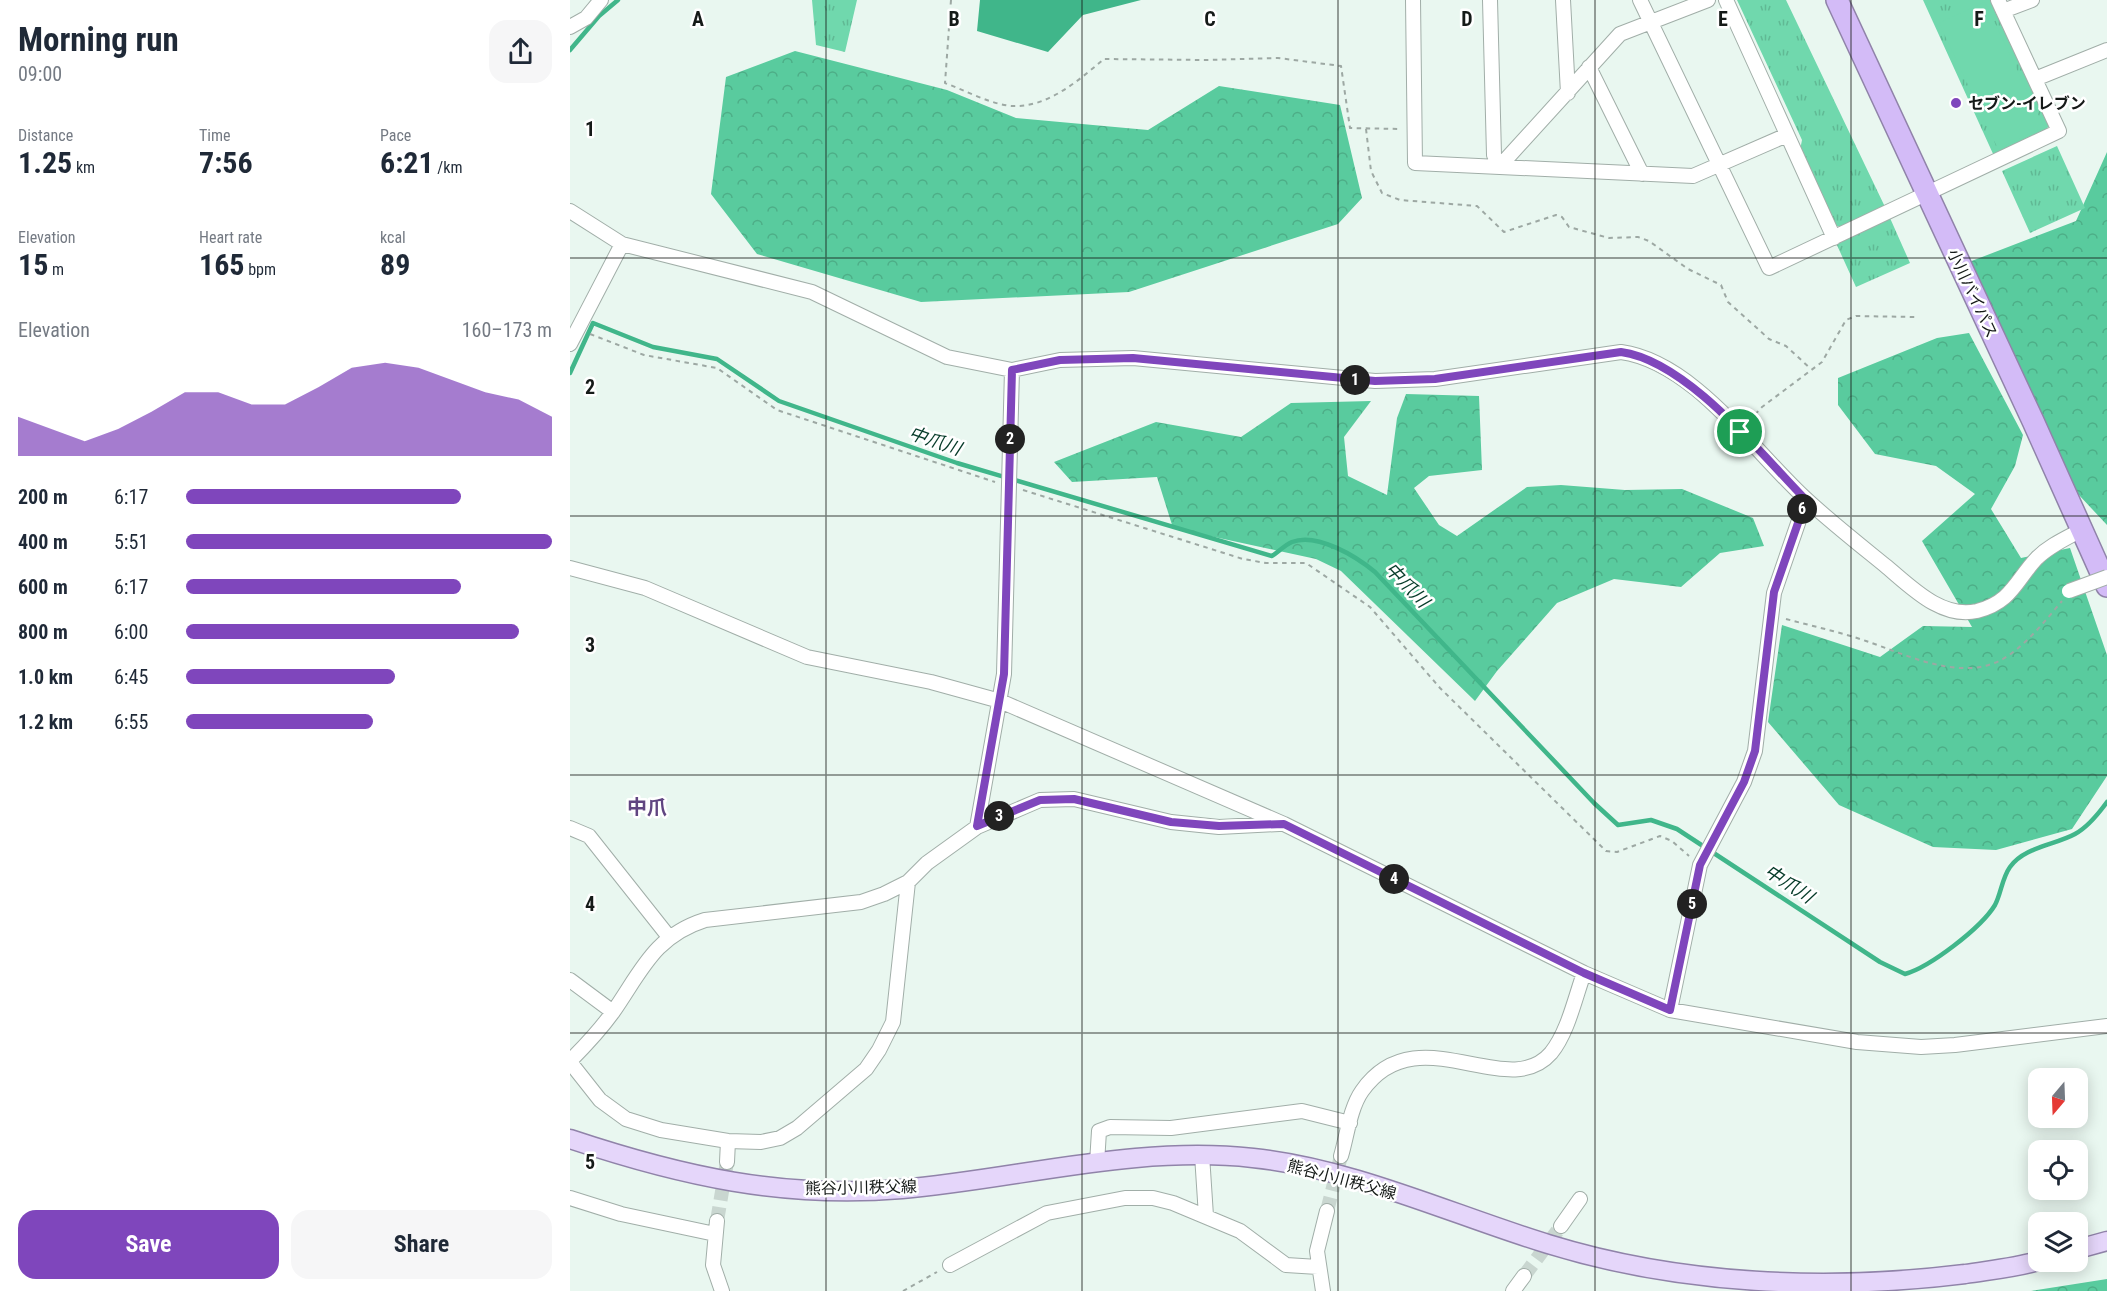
<!DOCTYPE html>
<meta charset="utf-8">
<style>
:root{--surface:#fff;--page:#f6f6f7;--text:#1f2937;--muted:#747a83;--accent:#7f46bc}
body{margin:0;font-family:"Roboto Condensed","Noto Sans JP",sans-serif;background:var(--page);color:var(--text);height:100vh;display:flex;flex-direction:column;font-size:22px;white-space:nowrap}
*{box-sizing:border-box;margin:0}
p{font-size:20px;color:var(--muted)}
.icon{flex:none;width:33px;height:33px;fill:none;stroke:currentColor;stroke-width:2;stroke-linecap:round;stroke-linejoin:round}
.map{position:relative;flex:1;overflow:hidden}
.panel{display:flex;flex-direction:column;background:var(--surface);width:570px}
.panel>*{flex:none}
.needle{width:39px;rotate:199deg}
.buttons{position:absolute;left:1458px;top:1068px;display:grid;gap:12px}
.buttons a{display:grid;place-items:center;width:60px;height:60px;border-radius:12px;background:var(--surface);box-shadow:0 3px 15px #0003;font-size:30px}
.pin{position:absolute;display:grid;place-items:center;width:51px;height:51px;color:#fff;margin:-26px;border:3px solid #fff;border-radius:50%;box-shadow:0 2px 6px #0007}
.km{position:absolute;width:30px;height:30px;margin:-15px;border-radius:50%;background:#222;color:#fff;font-size:16px;line-height:30px;text-align:center}
.round{display:grid;place-items:center;flex:none;width:63px;height:63px;border-radius:18px;background:var(--page)}
.summary{display:flex;align-items:center;justify-content:space-between;height:102px;padding:0 18px}
h1{font-size:33px;font-weight:700;line-height:45px}
.metrics{display:grid;grid-template-columns:repeat(3,1fr);gap:9px;height:102px;padding:6px 18px}
.metrics div{display:grid;align-content:center}
.metrics b{font-size:30px;font-weight:700}
.metrics small{font-size:16px;font-weight:400}
.metrics p{font-size:16px}
.chart{height:168px;padding:12px 18px}
.chart p{display:flex;justify-content:space-between}
.chart svg{width:100%;height:108px;margin-top:6px;fill:var(--accent);opacity:.7}
.cta{display:flex;gap:12px;margin-top:auto;padding:12px 18px}
.cta a{flex:1;height:69px;border-radius:18px;background:var(--accent);color:#fff;font-size:24px;font-weight:700;line-height:69px;text-align:center}
.cta a+a{background:var(--page);color:var(--text)}
ul{padding:0 18px;list-style:none;font-size:20px}
li{display:grid;grid-template-columns:96px 72px 1fr;align-items:center;height:45px}
li i{height:15px;border-radius:8px;background:var(--accent)}
main{display:flex;flex:1;min-height:0}
.map>svg:first-child{display:block}
</style>
<main>
<section class="panel">
<div class="summary"><div><h1>Morning run</h1><p>09:00</p></div><a class="round"><svg class="icon" aria-label="share" viewBox="0 0 24 24"><path d="M12 15V3M7 8l5-5 5 5M5 13v7h14v-7"/></svg></a></div>
<div class="metrics">
<div><p>Distance</p><b>1.25<small> km</small></b></div>
<div><p>Time</p><b>7:56</b></div>
<div><p>Pace</p><b>6:21<small> /km</small></b></div>
</div>
<div class="metrics">
<div><p>Elevation</p><b>15<small> m</small></b></div>
<div><p>Heart rate</p><b>165<small> bpm</small></b></div>
<div><p>kcal</p><b>89</b></div>
</div>
<div class="chart"><p><span>Elevation</span>160–173 m</p>
<svg viewBox="0 0 160 44" preserveAspectRatio="none"><path d="M0 44V28L10 33L20 38L30 33L40 26L50 18L60 18L70 23L80 23L90 16L100 8L110 6L120 8L130 13L140 18L150 21L160 28V44z"/></svg>
</div>
<ul>
<li><b>200 m</b>6:17<i style="width:75%"></i></li>
<li><b>400 m</b>5:51<i style="width:100%"></i></li>
<li><b>600 m</b>6:17<i style="width:75%"></i></li>
<li><b>800 m</b>6:00<i style="width:91%"></i></li>
<li><b>1.0 km</b>6:45<i style="width:57%"></i></li>
<li><b>1.2 km</b>6:55<i style="width:51%"></i></li>
</ul>
<div class="cta"><a>Save</a><a>Share</a></div>
</section>
<div class="map">
<svg width="1537" height="1291" viewBox="0 0 1537 1291">
<defs>
<pattern id="forest-crowns" width="20" height="18" patternUnits="userSpaceOnUse" patternTransform="scale(1.5)"><rect width="20" height="18" fill="#59cb9e"/><path d="M2 6a3 3 0 1 1 6 0M12 15a3 3 0 1 1 6 0" fill="none" stroke="#4dae87"/></pattern>
<pattern id="park-tufts" width="24" height="20" patternUnits="userSpaceOnUse" patternTransform="scale(1.5)"><rect width="24" height="20" fill="#70d8ad"/><path d="M3 7l-1-3M5 7V3M7 7l1-3M15 17l-1-3M17 17v-4M19 17l1-3" fill="none" stroke="#60b994"/></pattern>
</defs>
<rect width="100%" height="100%" fill="#e9f7f0"/>
<path fill="url(#forest-crowns)" d="M225 51 377 90 446 118 578 130 649 86 770 105 792 198 768 224 559 292 351 302 187 254 141 194 156 77Z
M1537 152V525L1508 494 1399 262 1506 221Z
M1399 333 1453 435 1445 466 1421 509 1451 558 1500 548 1537 655V776L1502 829 1426 850 1363 847 1269 805 1198 722 1212 625 1310 657 1353 626 1402 627 1352 541 1405 494 1366 466 1305 454 1268 405V378L1367 338Z
M836 394 909 396 912 470 859 476 844 488 869 525 887 536 957 487 991 485 1055 490 1112 489 1183 518 1194 546 1150 553 1111 587 1044 579 987 603 927 671 905 701 771 571 746 559 603 528 587 477 502 482 484 462 586 422 671 437 721 403 801 401 774 437 778 476 817 495 827 418Z
M1537 1279V1291H1461Z"/>
<path fill="url(#park-tufts)" d="M242 0H287L275 52 246 45Z
M1167 0H1216L1316 209 1275 229 1265 225 1230 150 1232 140Z
M1353 0H1421L1479 123 1477 130 1424 156Z
M1487 146 1515 208 1460 233 1432 171Z
M1320 218 1340 263 1286 287 1266 243Z"/>
<path fill="#70d8ad" d="M1415 2 1474 127 1428 149 1369 23Z"/>
<path fill="#40b68a" d="M410 0H571L513 15 478 52 407 31Z"/>
<g fill="none" stroke-linecap="round" stroke-linejoin="round">
<path stroke="#40b68a" stroke-width="4.5" d="M0 50 29 16 48 0
M0 373 23 323 83 347 147 359 209 401 387 463 702 556C708 552 715 545 722 542 747 532 787 557 805 572L1024 803 1048 825 1081 820 1107 829 1310 962 1335 974C1360 967 1411 928 1425 905 1431 894 1432 878 1440 867 1454 847 1485 845 1505 834 1518 827 1529 813 1537 802"/>
<path stroke="#c9d6d0" stroke-width="14" stroke-dasharray="14 7" stroke-linecap="butt" d="M757 1211 771 1156
M147 1221 157 1162
M954 1276 991 1226"/>
<g stroke="#a1aea8" stroke-width="16">
<path id="minor" d="M843 0 845 163 1123 176 1217 135
M920 0 924 155 930 166
M993 0 998 93
M1070 0 1199 268 1489 131 1428 0
M1156 0 1264 238
M1433 11 1462 0
M0 27 16 18 31 0
M1019 67 1072 174
M1465 79 1537 50
M930 166 1050 34 1138 0
M0 211 52 244 242 292 377 357 442 370 490 360 563 358 805 381 865 379 1051 352C1124 362 1184 452 1237 500 1262 523 1290 545 1317 567 1342 588 1372 619 1407 611 1442 602 1446 580 1467 558 1480 545 1497 538 1513 529
M0 344 52 244
M0 568 75 588 237 657 361 682 430 701 714 824 1014 973 1100 1010 1287 1042 1351 1047 1385 1045 1537 1026
M407 827 434 674 442 370
M0 828 19 836 99 937
M0 980 43 1012
M1100 1010 1130 865 1174 782 1185 751 1204 593 1236 500
M0 1061C16 1045 30 1030 43 1012 71 972 84 936 135 920L291 902 314 894 338 882 357 863 407 827 470 800 504 799 601 822 649 827 709 824
M0 1062 30 1100 56 1119 91 1130 158 1141 191 1142 210 1138 227 1128 296 1069 309 1050 323 1022 338 882
M632 1155 636 1216
M771 1156C777 1136 780 1108 792 1091 847 1013 937 1104 981 1053 998 1032 1005 998 1014 973
M157 1162 158 1141
M527 1163 529 1131 540 1127 601 1128 732 1111 780 1123
M0 1198 51 1214 145 1234
M147 1221 143 1265 152 1291
M991 1226 1010 1199
M380 1265 477 1213 555 1198H583L603 1203 670 1231 716 1265 748 1267
M753 1291 747 1251 757 1211
M943 1291 954 1276"/>
</g>
<g stroke="#9083a9" stroke-width="21">
<path id="major" d="M0 1139C111 1176 213 1199 332 1189 448 1179 565 1145 683 1158 782 1168 883 1215 978 1244 1111 1285 1258 1291 1395 1274 1420 1270 1444 1268 1468 1261
M1508 1249 1537 1241"/>
</g>
<g stroke="#9083a9" stroke-width="24">
<path id="highway" d="M1267 0 1463 421 1537 586"/>
</g>
<path stroke="#9da8a3" stroke-width="2" stroke-dasharray="4.5 4.5" stroke-linecap="butt" d="M381 0 375 83C394 90 426 107 446 106 480 106 510 79 534 59L637 60 708 58 771 66 780 128 830 129
M796 129 801 171 812 193 830 200 907 206 934 232 986 215 992 217 999 227 1039 238 1068 237 1079 241 1118 269 1151 285 1158 302 1199 339 1216 346 1241 369
M20 334 74 355 147 368 207 410 425 482
M1179 421 1192 407 1252 362 1276 320 1286 316 1345 317
M453 490 673 559 696 563H736L800 607 870 688 1036 851 1047 852 1090 836 1102 841 1119 856
M1216 619C1242 626 1270 632 1296 641 1335 654 1387 681 1429 661 1452 650 1476 620 1492 601
M333 1291 367 1272"/>
<use href="#minor" stroke="#fff" stroke-width="14"/>
<use href="#major" stroke="#e5d6fa" stroke-width="18"/>
<use href="#highway" stroke="#d3bbf7" stroke-width="21"/>
<g stroke="#a1aea8" stroke-width="16" stroke-linecap="butt">
<path id="minor-bridge" d="M1499 591 1537 577"/>
</g>
<use href="#minor-bridge" stroke="#fff" stroke-width="14"/>
</g>
<g fill="none" stroke-linecap="round" stroke-linejoin="round">
<g stroke="#fff" stroke-width="12">
<path id="route" d="M1051 352C1117 361 1190 453 1236 500L1204 592 1185 751 1174 782 1130 865 1100 1010 1014 973 714 824 649 826 601 822 504 799 470 800 407 826 434 674 442 370 490 360 563 358 805 381 865 379Z"/>
</g>
<use href="#route" stroke="#7f46bc" stroke-width="8"/>
</g>
<path fill="none" stroke="#151a18" stroke-width="1.5" stroke-opacity="0.55" d="M256 0V1291M512 0V1291M768 0V1291M1025 0V1291M1281 0V1291M0 258H1537M0 516H1537M0 775H1537M0 1033H1537"/>
<circle fill="#7f46bc" stroke="#fff" stroke-width="2" cx="1386" cy="103" r="6"/>
<g text-anchor="middle" stroke-width="5" stroke-linejoin="round" paint-order="stroke">
<g font-size="16" font-weight="bold" fill="#151a18" stroke="#fff" text-anchor="start">
<text x="1398" y="109">セブン-イレブン</text>
</g>
<g font-size="16" fill="#151a18" stroke="#fff">
<text transform="translate(1403 293) rotate(65)" y="6">小川バイパス</text>
<text transform="translate(772 1179) rotate(15)" y="6">熊谷小川秩父線</text>
<text transform="translate(291 1187) rotate(-1)" y="6">熊谷小川秩父線</text>
</g>
<g font-size="18" font-style="italic" fill="#053a28" stroke="#fff">
<text transform="translate(365 441) rotate(19)" y="6">中爪川</text>
<text transform="translate(837 585) rotate(46)" y="6">中爪川</text>
<text transform="translate(1219 884) rotate(33)" y="6">中爪川</text>
</g>
<g font-size="20" font-weight="bold" fill="#604581" stroke="#fff">
<text x="77" y="814">中爪</text>
</g>
</g>
<g font-size="20" text-anchor="middle" font-weight="bold" fill="#151a18" stroke="#fff" stroke-width="5" stroke-linejoin="round" paint-order="stroke">
<text x="128" y="26">A</text>
<text x="384" y="26">B</text>
<text x="640" y="26">C</text>
<text x="897" y="26">D</text>
<text x="1153" y="26">E</text>
<text x="1409" y="26">F</text>
<text x="20" y="136">1</text>
<text x="20" y="394">2</text>
<text x="20" y="652">3</text>
<text x="20" y="911">4</text>
<text x="20" y="1169">5</text>
</g>
</svg>
<div class="buttons">
<a><svg class="needle" viewBox="-14 -14 28 28"><path d="M0-13l5 13h-10z" fill="#e53935"/><path d="M0 13l5-13h-10z" fill="#747a83"/></svg></a>
<a><svg class="icon" aria-label="locate" viewBox="0 0 24 24"><circle cx="12" cy="12" r="6"/><path d="M12 2v4M12 18v4M2 12h4M18 12h4"/></svg></a>
<a><svg class="icon" aria-label="layers" viewBox="0 0 24 24"><path d="M12 4l9 5-9 5-9-5zM3 14l9 5 9-5"/></svg></a>
</div>
<div class="pin" style="left:1170px;top:432px;background:#1e9e55"><svg class="icon" aria-label="arrive" viewBox="0 0 24 24"><path d="M6 21V4h12l-3 4 3 4H6"/></svg></div>
<b class="km" style="left:785px;top:380px">1</b>
<b class="km" style="left:440px;top:439px">2</b>
<b class="km" style="left:429px;top:816px">3</b>
<b class="km" style="left:824px;top:879px">4</b>
<b class="km" style="left:1122px;top:904px">5</b>
<b class="km" style="left:1232px;top:509px">6</b>
</div>
</main>
